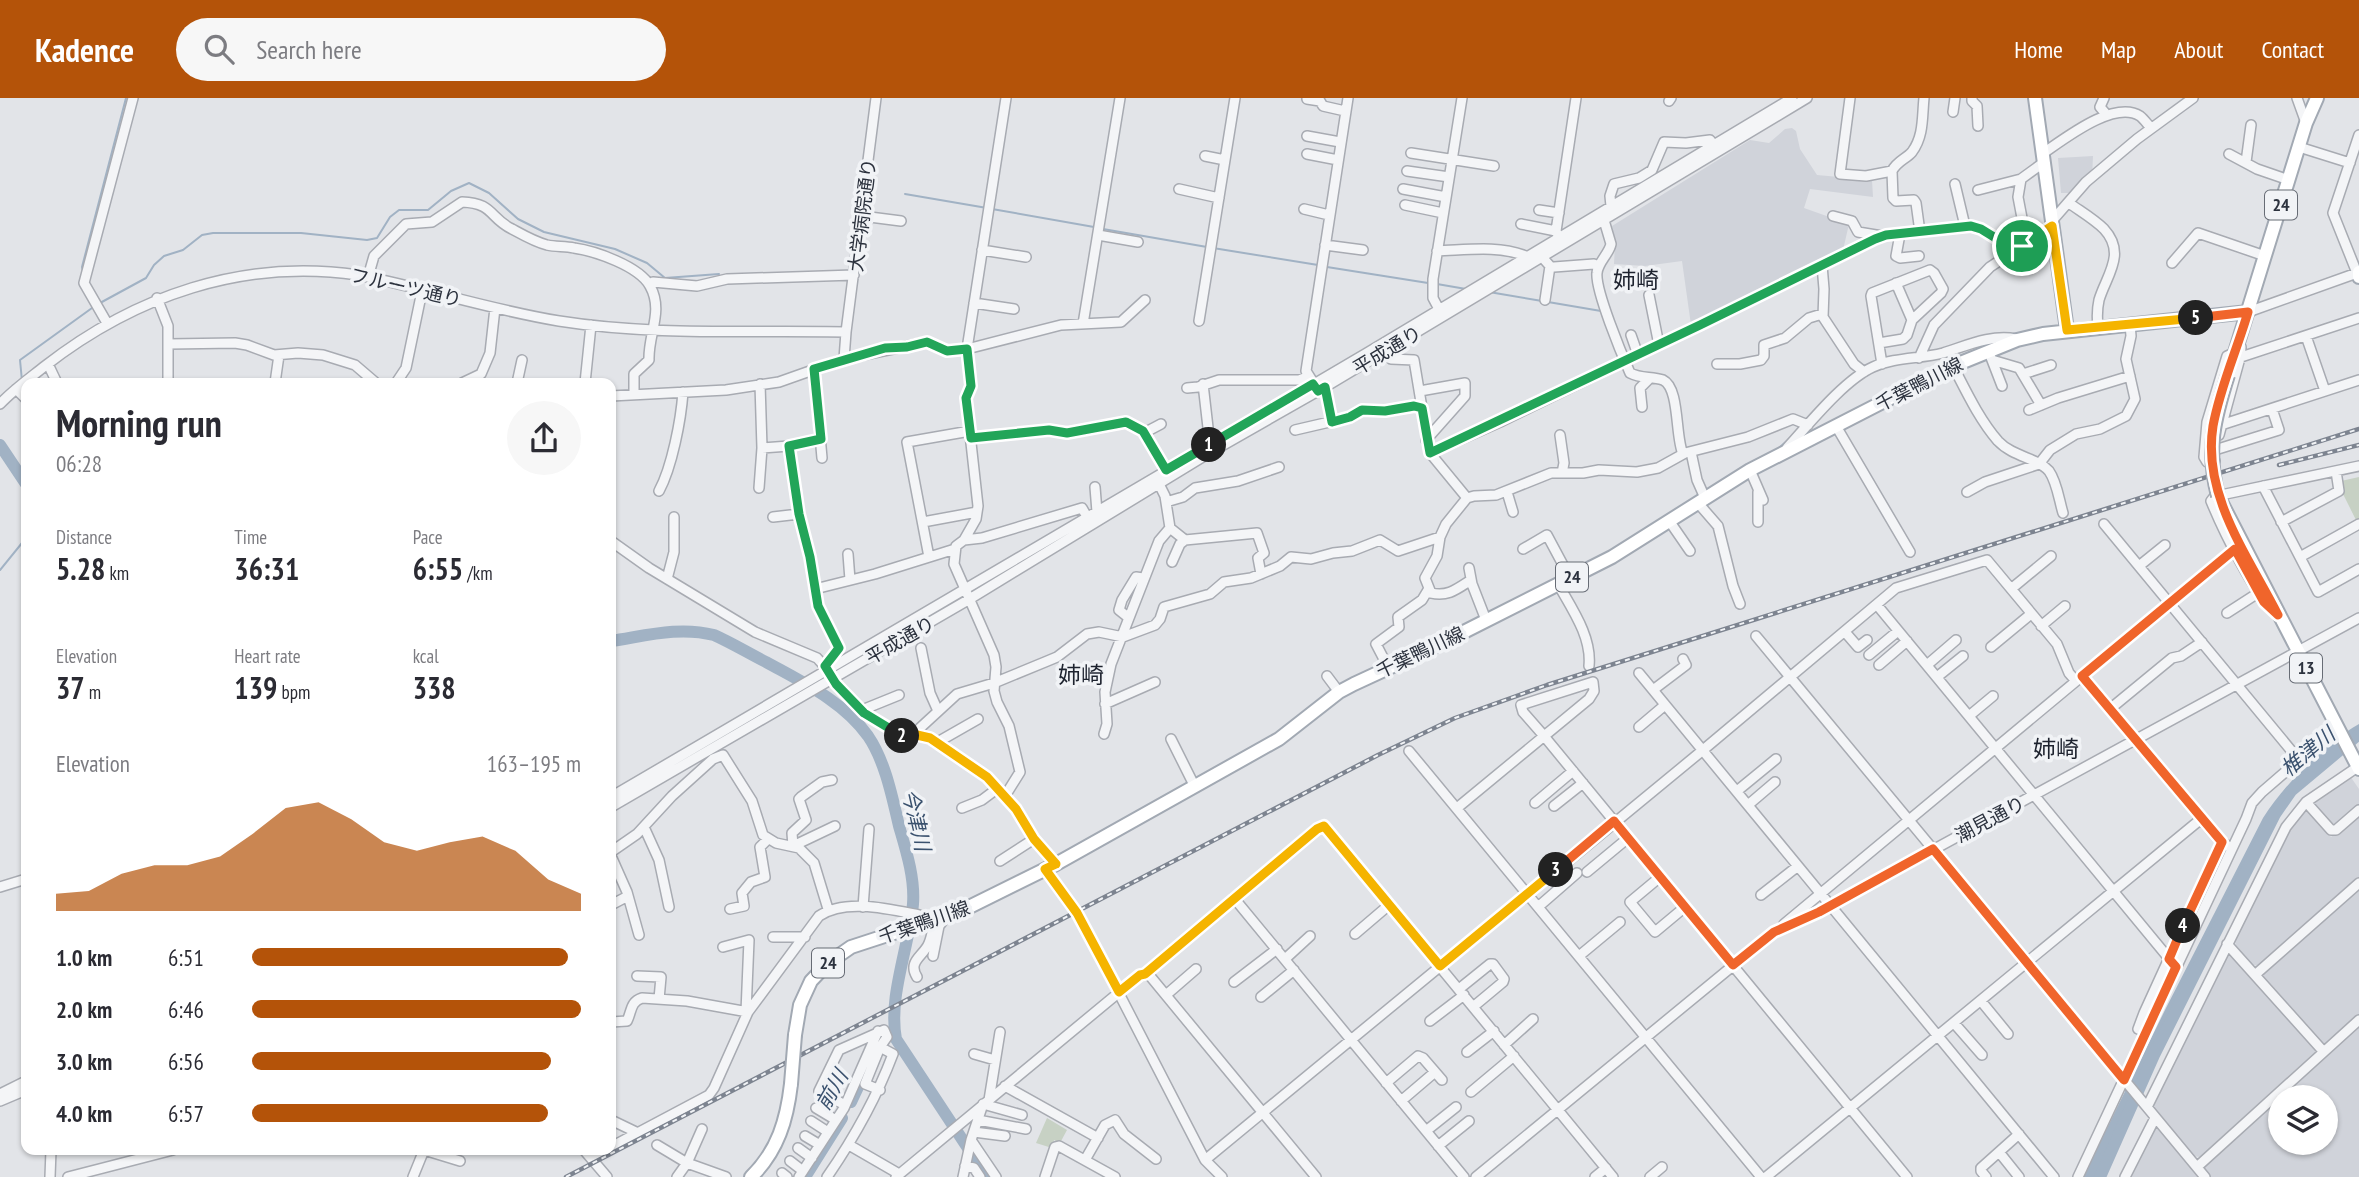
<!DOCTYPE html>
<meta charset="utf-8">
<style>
:root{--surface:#fff;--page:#f7f7f7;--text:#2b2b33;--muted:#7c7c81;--accent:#b45309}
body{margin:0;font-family:"PT Sans Narrow","Noto Sans JP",sans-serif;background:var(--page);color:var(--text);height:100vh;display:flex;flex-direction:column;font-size:26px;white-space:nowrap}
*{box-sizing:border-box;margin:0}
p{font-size:23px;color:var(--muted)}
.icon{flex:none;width:38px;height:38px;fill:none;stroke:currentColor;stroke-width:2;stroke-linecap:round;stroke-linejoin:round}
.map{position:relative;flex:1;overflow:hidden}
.details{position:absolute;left:21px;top:280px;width:595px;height:777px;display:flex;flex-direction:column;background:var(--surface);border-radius:14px;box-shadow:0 2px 5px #0004}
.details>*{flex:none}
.tools{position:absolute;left:2268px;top:987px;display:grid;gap:14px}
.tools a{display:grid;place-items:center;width:70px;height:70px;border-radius:50%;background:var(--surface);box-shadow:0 2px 5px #0004;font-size:35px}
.pin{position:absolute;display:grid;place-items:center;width:60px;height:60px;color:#fff;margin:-30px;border:4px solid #fff;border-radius:50%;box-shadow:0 2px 7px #0007}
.km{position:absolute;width:35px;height:35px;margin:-18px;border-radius:50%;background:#222;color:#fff;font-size:19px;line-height:35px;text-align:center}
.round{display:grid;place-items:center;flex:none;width:74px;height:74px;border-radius:37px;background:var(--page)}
.headline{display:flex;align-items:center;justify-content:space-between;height:119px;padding:0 35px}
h1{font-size:38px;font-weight:600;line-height:52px}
.figures{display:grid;grid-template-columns:repeat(3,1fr);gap:10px;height:119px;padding:7px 35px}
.figures div{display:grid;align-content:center}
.figures b{font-size:30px;font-weight:600}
.figures small{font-size:19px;font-weight:400}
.figures p{font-size:19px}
.chart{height:196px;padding:14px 35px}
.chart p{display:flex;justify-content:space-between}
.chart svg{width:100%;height:126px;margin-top:7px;fill:var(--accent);opacity:.7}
ul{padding:0 35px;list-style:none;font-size:23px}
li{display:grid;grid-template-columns:112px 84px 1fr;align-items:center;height:52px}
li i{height:18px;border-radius:9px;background:var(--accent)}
header{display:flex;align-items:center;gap:42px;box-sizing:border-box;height:98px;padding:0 35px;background:var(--accent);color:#fff}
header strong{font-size:33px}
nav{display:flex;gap:38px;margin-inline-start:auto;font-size:24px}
.search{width:490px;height:63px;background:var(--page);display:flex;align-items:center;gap:18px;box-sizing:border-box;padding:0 24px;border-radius:38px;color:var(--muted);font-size:26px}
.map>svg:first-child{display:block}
</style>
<header>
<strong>Kadence</strong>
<div class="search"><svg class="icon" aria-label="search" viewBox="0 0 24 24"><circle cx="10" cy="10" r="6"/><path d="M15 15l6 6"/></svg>Search here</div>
<nav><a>Home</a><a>Map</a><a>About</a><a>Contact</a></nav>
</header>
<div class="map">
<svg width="2359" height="1079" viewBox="0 0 2359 1079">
<rect width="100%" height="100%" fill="#e2e4e8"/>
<path fill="#d0d3da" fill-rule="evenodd" d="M1792 30 1796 33 1800 51 1817 77 1872 82 1873 99 1810 91 1804 110 1849 126 1843 152 1691 227 1682 163 1645 168 1614 166 1615 146 1612 128 1750 42 1769 45 1785 31Z
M2093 58 2092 80 2075 95H2061L2058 60Z
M2350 678 2359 691V709L2336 729 2331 728 2314 709 2315 701Z
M2306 709 2331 739 2359 715V780L2259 868 2253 867 2236 849 2235 842 2284 740Z
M2359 790V918L2328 946 2321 945 2263 880 2264 873Z
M2233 856 2315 950V958L2200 1059 2192 1058 2152 1010V1006L2227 857Z
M2359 929V1079H2210L2204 1072 2205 1064ZM2280 999H2326V1045H2280Z
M2157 1029 2159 1030 2201 1079H2129L2154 1030Z"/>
<path fill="#c7d1c4" d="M2359 379V423L2356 422 2343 396 2341 383Z
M1047 1020 1067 1032 1060 1045 1054 1042 1052 1050 1036 1045Z"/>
<path fill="#a1b2c4" d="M2359 626V640C2325 655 2296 686 2275 716L2154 957 2100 1079H2083L2166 910 2263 720C2285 686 2324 646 2359 626Z"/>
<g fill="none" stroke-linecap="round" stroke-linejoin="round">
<path stroke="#a1b2c4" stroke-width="2" d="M905 96 987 110
M992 111 1094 129
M1103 131 1207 149
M1213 150 1318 167
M1327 169 1428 185
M83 173 82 169 126 0
M1437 186 1466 191
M1489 194 1542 203
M1548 204 1601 213
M100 205 146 180 154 167 164 158 183 152 202 137 213 135H301L367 142 377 140 390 119 399 112H428L451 93 469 85 489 95 518 121 544 134 615 151 647 165 665 180 719 176
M1619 238 1626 255
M1865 268 1879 262
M22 283 20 262 92 210
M24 306 25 383
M1779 350 1790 340
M0 472 26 440"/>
<path stroke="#a1b2c4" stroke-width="12" d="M0 347 26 386
M611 543C645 538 679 528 714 537 732 545 748 555 766 564 802 584 843 603 868 638 885 663 892 698 899 728 906 752 915 780 913 806 909 849 888 899 896 941L987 1079
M851 1004 873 957
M805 1079 842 1020
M2100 1079 2154 957 2275 716 2291 693 2359 636"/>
<g stroke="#a8abb2" stroke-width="12">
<path id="minor" d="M1850 0 1840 76 1866 78 1892 73 1893 100 1896 103 1914 102 1916 105 1920 134
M1972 0V3L1977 8 1978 28
M2104 0 2100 9 2106 16
M2297 0 2306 25
M1307 1 1320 3 1323 8 1345 13
M1669 3 1671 0
M1953 14 1955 0
M1307 38 1340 44
M2299 49 2350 65
M1411 55 1494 68
M1307 56 1338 62
M2042 56C2063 42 2114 1 2140 18 2144 21 2148 27 2151 30
M2229 56 2257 71 2289 82
M1205 58 1225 62
M2246 64 2251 27
M1407 73 1449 79
M1892 73C1897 63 1906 61 1912 54 1924 38 1922 19 1924 0
M2021 81 2018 99 2022 120 2014 140 2022 147
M1955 86 1965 128
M1179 91 1219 100
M1403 91 1446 99
M1978 92 2021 81 2043 65
M2069 105C2080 113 2094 121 2104 131 2127 156 2106 178 2099 202 2097 211 2097 220 2098 229
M1405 107 1443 115
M1611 108 1610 98 1614 86 1639 80 1652 72 1664 44 1686 45 1710 42 1713 46
M1304 111 1329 117
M1539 112 1559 115
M862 118 901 123
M1833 118 1852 123 1858 134 1882 138
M1603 119 1611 146C1609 156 1598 164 1597 175 1595 192 1622 257 1630 275 1641 281 1652 278 1663 282 1680 290 1675 339 1683 356
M2051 124 2086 84 2137 41 2193 0
M1521 126 1556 133
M1900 136 1896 158 1900 160 1919 158
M1098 137 1138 144
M1560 142 1556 133 1576 0
M1325 147 1363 152
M982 152 1026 159
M1437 153C1467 152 1498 147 1526 158
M1542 159 1550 168 1554 169 1594 166 1598 168
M2172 165 2198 135 2265 158
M1822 167 1824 191 1823 219 1854 266 1864 274
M368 179 374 158 406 126 432 124 462 104C494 105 489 120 512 131 523 137 535 144 547 147 556 149 565 148 574 150 595 153 639 168 650 188 664 213 648 236 649 262L634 276V296
M1896 185 1912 222
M650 187 653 184 697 188 727 181 854 177
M1649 197 1659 247
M157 200 168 228V285
M1545 202 1550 168
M974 205 1014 211
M2248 214 2357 175 2333 115 2359 37
M1441 215 1433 200V181L1462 0
M1199 223 1235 0
M107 225 84 185 133 0
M1083 226 1120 0
M1631 237 1638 257
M2306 238 2325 293
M1879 245 1903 241 1907 237 1912 222 1941 195 1943 191 1934 175 1930 172 1872 195 1871 198 1882 266
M169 246 235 245 247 247 274 257 298 255 323 257 355 267 376 285
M1382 251 1391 261 1414 262 1422 310
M1990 257 2002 288
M1919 260 1934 227 1990 169 2052 128
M2238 260 2359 220
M844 261 846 234 876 0
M1992 262 2019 270 2041 307
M48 266 57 285
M1717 266H1740L1761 262 1764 258V247L1785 240 1809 220 1822 216
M1953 268C1966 293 1979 321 1998 343 2013 359 2038 360 2049 373 2057 384 2059 402 2063 415
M814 271 822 360
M2023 276 2051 267
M275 285 279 257
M396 285 406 270 422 193
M462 285 481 276 490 255 495 210
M517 285 522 262
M585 285 591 227
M760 286 762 350 789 348 799 416 810 459 818 508 839 550 825 568
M1203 286 1210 347
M1316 289 1306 273 1348 0
M1325 289 1332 324
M1187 290 1198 289 1219 282H1299L1307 279
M16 291 26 301
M1420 293 1465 285V298L1426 342
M611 298 726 292 779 284 844 261 927 244 947 253 967 251 1061 227 1121 224 1145 202
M0 306C13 292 30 280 45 268 135 198 243 160 358 177 425 190 491 212 559 223 653 238 751 232 846 234
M1642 309 1640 290 1650 280
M2029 312 2058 300 2130 278
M2221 327 2359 282
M1836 328 1910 454
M1295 332 1351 319 1362 312 1385 313 1414 308 1422 310 1430 355 1467 400
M1144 335 1161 326
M1560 337 1564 365 1562 375
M2219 337 2240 260 2241 249
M971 340 1050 332 1067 335 1126 324 1143 333 1166 372
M789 348 821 341
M1787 350C1809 326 1844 282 1873 269 1895 259 1920 261 1943 255 1966 248 1991 236 2016 241
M2218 351 2279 332 2272 311
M1691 354 1697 382 1705 400
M1430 355 1500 324 1875 141 1886 137 1971 128 1981 131 2015 152
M2215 363 2207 364 2204 359 2207 324 2227 258 2236 254
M1750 372 1763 402
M2263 388 2318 494 2359 471
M1095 389 1097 414
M759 390 762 350
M659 393C672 369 681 322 683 294
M1507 394 1513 414
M1967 394 1985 384 2039 366 2050 352 2076 336 2100 331 2126 318 2135 301 2126 261 2131 238 2130 226
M2221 397 2359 368
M2214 399 2211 403C2222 430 2256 501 2278 517
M1166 404 1183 399 1195 390 1238 383 1279 369
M1698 405 1718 428 1733 488 1740 506
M773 419 799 416
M923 424 977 414
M1670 424 1690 453
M1758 424V394
M2281 424 2339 393 2336 373
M2104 426 2299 662
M1170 430 1185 442 1257 435 1264 455 1258 460 1261 476
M964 442 982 440 1082 410 1090 424
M611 443 649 470 755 534 817 560 828 572 836 586 864 615 902 639 917 637 930 640 987 679 1016 711 1034 741 1056 766
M1523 451 1547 437 1570 480
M848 456 850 482
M929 459 907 344 970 333
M2300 459 2359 426
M1172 464 1180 446 1185 442
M2139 468 2165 447
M1469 470 1472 486 1486 522
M667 481 674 454V419
M1471 482C1457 491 1448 499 1431 495L1425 480 1437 458 1440 439 1446 426 1467 400 1474 398 1496 397 1551 375H1583L1599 372 1637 374 1658 370 1685 355 1748 339 1793 321 1808 327
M1558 486C1572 511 1592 539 1589 568
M815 491 875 476 955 451
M2011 491 2051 458
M1877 507 2176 869
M2227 515 2258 495
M1129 520 1119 512 1122 502 1136 479 1143 480
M2041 528 2065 508
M1845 534 1858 549 1867 542
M1756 538 2205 1079
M1991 549 2031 516
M921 550 930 595 938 613
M1869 557 1898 533
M1879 567 1907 543
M1927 567 1956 542
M1388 569 1376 546 1399 529 1398 519 1422 502 1428 492
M1639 575 2054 1079
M1327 578 1339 594
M2082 578 2219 742 2231 750
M1937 579 1963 558
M1653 592 1686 567 1683 561
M1105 606 1155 584
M2110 611 2172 560 2181 558 2202 544
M862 612 899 597
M1969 618 1993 598
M1639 629 1665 607
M1104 636 1107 626 1105 594 1111 566 1159 443 1170 430 1165 398 1157 382
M917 637 920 630 957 596 994 585 1045 564 1057 559 1087 536 1099 534 1123 539 1155 527 1160 521 1164 509 1210 496 1224 484 1251 480 1280 468 1291 459 1311 461 1333 455 1352 453 1380 442 1398 453 1440 439
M1171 641 1195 689
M936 645 978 621
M1409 653 1761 1079
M832 682 822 684 801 699 799 701 806 722 792 735 793 748 835 728
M1737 693 1776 661
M1005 698 1020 674 1009 628 997 604 994 593 996 569 994 557 954 466 956 448 964 442 976 421 978 408 966 300 971 288 967 251 1006 0
M611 699 1367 255 1792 0
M2306 704 2331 732H2336L2359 712
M1535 705 1573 673
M1748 707 1775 684
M1554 708 1583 685
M611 709 968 502 1211 354 1325 289 1807 0
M962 710 982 702 998 690
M1457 710 1589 601 1594 593 1593 584 1521 607 1523 614 1544 638 1907 1079
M644 729 659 762 669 809
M611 754 637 736 672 698 713 661 723 657 752 703 763 737 776 745 799 750 814 765 828 811
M611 758 627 794 639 837
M1000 763 1034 741
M1045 771 1079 818 1205 1062 1222 1079
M1587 774 1628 740
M1660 779 1630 804 1655 834 1685 809
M0 789 26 781
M1761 797 1798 768
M1234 800 1464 1079
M611 807 628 798
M863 809 869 731
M1538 809 1577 775
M730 811 744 808 742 795 751 784 765 779 760 749 768 741
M1784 826 2235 451
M1355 836 1389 807
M773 839H805
M2227 846 2323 953
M723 849 749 842 746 914
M933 858 939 828 947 818
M1579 858 1620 824
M1285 861 1310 838
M1145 876 1150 878 1316 1079
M2256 876 2359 785
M637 878 661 879 659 901
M917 879C907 863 924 858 929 845 932 838 933 829 935 822
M1234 884 1277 851
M1459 891 1490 866H1493L1504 881 1503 884 1473 909
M1166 897 1196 871
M1261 899 1294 872
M1981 903 2008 936
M1430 923 1464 897
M611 924 627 923C632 913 630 904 642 900L687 903 748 914
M1954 925 1982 957
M2146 934 2138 931 2144 915 2222 744
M1504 947 1533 921
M1467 954 1494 933
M974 956 995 962
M1386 985 1418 958 1423 960 1442 982
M1005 988 1098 1040
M1471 994 1514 958
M0 996 26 983
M989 1002 1000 934
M0 1003 26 992
M1401 1003 1435 974
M845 1007 819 993 839 952 884 932 887 939 880 949 865 986 880 992
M2147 1009 2286 729 2306 704 2359 668
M816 1010 836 1022
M611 1022 638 1035
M978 1022 1026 1031
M811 1023 828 1034
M1426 1033 1456 1009
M974 1034 1005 1038
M805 1038 820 1047
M971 1042 996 1079
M657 1047 687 1065 726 1079
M849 1047 899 1076
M1438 1048 1469 1023
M611 1049 709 997 714 990 748 914 819 818C845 800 889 811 919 817L923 825
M798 1050 812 1060
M424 1052 460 1063
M584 1052 607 1079
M1999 1054 2019 1079
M591 1060 606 1052
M1085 1062 1105 1027 1115 1022 1124 1036 1156 1061
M1205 1062 1703 652 1896 490 1987 462 2057 546 2069 575 2076 583
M790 1063 803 1073
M965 1068 974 1070 980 1079
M2197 1069 2359 922
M782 1075 787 1079
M50 1079 51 1052
M68 1079 173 1052
M413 1079 424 1052
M677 1079 687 1065 702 1031
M799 1079 844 1010 878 933
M827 1079C854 1040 876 1001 893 956L880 949
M896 1079 1140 877 1145 876 1316 731 1324 728 1613 1079
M963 1079 971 1042 983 1006 1022 1017
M1045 1079 1055 1049 1059 1048 1115 1079
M1476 1079 1774 834 1819 814 2359 520
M1595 1079 1606 1070
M1650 1079 1662 1069
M1766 1079 2201 721
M1986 1079 1981 1073V1070L2019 1036
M2078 1079 2246 721 2252 705 2262 694 2299 662 2339 631
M2125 1079 2155 1020"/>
</g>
<g stroke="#a2a9b3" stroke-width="16">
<path id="major" d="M2035 0 2067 232
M2359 174V179
M2228 277 2306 25 2317 0
M2218 398 2359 671
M795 937 800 907 811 883 828 865 851 849 961 813 1056 766 1279 641 1339 594 1354 586 1436 548 1612 459 1750 372 1953 268 2017 242 2043 236 2248 214
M751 1079C778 1053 787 1021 791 986"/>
</g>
<use href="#minor" stroke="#f4f5f7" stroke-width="9"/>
<use href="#major" stroke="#fff" stroke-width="12"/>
<g stroke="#7d8490" stroke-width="4.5">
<path id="rail" d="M2279 367 2359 347
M566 1079 1378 657 1455 620 1547 587 2359 331"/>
</g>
<use href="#rail" stroke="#f1f3f6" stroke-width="2" stroke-dasharray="5" stroke-linecap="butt"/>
<g stroke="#a2a9b3" stroke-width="16" stroke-linecap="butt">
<path id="major-bridge" d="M2218 398C2206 352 2214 321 2228 277
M791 986 795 937"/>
</g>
<use href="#major-bridge" stroke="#fff" stroke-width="12"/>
</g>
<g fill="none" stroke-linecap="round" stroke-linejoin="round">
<g stroke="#fff" stroke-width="14">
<path id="split-1" d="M1209 347 1313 286 1318 293 1325 289 1332 324 1350 319 1362 312 1385 313 1414 308 1422 310 1430 355 1700 227 1875 141 1886 137 1971 128 1981 131 2015 152 2022 148"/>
</g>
<g stroke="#fff" stroke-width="14">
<path id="split-2" d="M902 638 864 615 836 586 825 568 839 550 818 508 810 459 799 416 789 348 821 341 814 271 885 250 907 249 927 244 947 253 967 251 971 288 966 300 971 340 1049 332 1067 335 1126 324 1143 333 1166 372 1209 347"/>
</g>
<g stroke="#fff" stroke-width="14">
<path id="split-3" d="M902 638 917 637 930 640 987 679 1016 711 1034 741 1056 766 1045 771 1077 815 1119 894 1140 877 1145 876 1317 731 1324 728 1440 868 1556 772"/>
</g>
<g stroke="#fff" stroke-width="14">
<path id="split-4" d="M1556 772 1614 723 1733 867 1774 834 1819 814 1933 751 2124 982 2176 869 2169 861 2183 828"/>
</g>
<g stroke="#fff" stroke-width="14">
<path id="split-5" d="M2183 828 2222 744 2082 578 2235 451 2264 504 2278 517C2248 458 2202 397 2213 328 2220 289 2237 252 2248 214L2196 220"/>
</g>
<g stroke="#fff" stroke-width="14">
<path id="split-6" d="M2022 148 2052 128 2067 232 2196 220"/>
</g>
<use href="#split-1" stroke="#22a559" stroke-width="9"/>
<use href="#split-2" stroke="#22a559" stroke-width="9"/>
<use href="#split-3" stroke="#f5b400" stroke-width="9"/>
<use href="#split-4" stroke="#f0652b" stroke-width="9"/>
<use href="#split-5" stroke="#f0652b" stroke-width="9"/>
<use href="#split-6" stroke="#f5b400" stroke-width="9"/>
</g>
<g text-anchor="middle" stroke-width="7" stroke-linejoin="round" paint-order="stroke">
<g fill="#f1f3f6" stroke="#676c75" stroke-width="2">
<rect x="2265" y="92.5" width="32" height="29" rx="5"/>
<rect x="1556" y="464.5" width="32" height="29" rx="5"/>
<rect x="2290" y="555.5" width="32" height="29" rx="5"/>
<rect x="812" y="850.5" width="32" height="29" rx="5"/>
</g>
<g font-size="18" font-weight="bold" fill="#2c323e">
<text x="2281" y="113">24</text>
<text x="1572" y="485">24</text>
<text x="2306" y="576">13</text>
<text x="828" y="871">24</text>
</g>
<g font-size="19" fill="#2c323e" stroke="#f1f3f6">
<text transform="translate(862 117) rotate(-83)" y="7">大学病院通り</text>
<text transform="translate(406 189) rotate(13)" y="7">フルーツ通り</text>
<text transform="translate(1387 252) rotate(-31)" y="7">平成通り</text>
<text transform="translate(1919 286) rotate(-27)" y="7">千葉鴨川線</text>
<text transform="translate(900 542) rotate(-30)" y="7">平成通り</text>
<text transform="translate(1420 554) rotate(-25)" y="7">千葉鴨川線</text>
<text transform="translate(1990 721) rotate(-28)" y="7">潮見通り</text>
<text transform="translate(924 824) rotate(-19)" y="7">千葉鴨川線</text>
</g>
<g font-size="21" font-style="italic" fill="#3a516e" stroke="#f1f3f6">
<text transform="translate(2308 654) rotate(-40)" y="7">椎津川</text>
<text transform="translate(916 722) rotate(77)" y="7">今津川</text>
<text transform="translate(832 992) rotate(-60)" y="7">前川</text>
</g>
<g font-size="23" fill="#1e232f" stroke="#f1f3f6">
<text x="1636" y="190">姉崎</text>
<text x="1081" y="585">姉崎</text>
<text x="2056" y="659">姉崎</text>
</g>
</g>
</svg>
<div class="tools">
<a><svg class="icon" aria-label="layers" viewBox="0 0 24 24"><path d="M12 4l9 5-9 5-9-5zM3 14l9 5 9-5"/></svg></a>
</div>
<div class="pin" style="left:2022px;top:148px;background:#1e9e55"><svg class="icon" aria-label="arrive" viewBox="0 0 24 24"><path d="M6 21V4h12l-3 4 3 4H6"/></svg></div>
<b class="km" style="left:1209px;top:347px">1</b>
<b class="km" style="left:902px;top:638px">2</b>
<b class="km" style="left:1556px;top:772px">3</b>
<b class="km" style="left:2183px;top:828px">4</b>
<b class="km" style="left:2196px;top:220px">5</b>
<section class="details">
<div class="headline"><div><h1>Morning run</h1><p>06:28</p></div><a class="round"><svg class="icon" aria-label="share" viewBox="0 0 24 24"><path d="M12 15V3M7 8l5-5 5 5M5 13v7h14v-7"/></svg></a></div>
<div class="figures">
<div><p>Distance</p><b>5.28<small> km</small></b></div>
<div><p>Time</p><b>36:31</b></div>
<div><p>Pace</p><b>6:55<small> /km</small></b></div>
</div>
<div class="figures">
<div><p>Elevation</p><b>37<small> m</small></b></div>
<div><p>Heart rate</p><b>139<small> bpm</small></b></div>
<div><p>kcal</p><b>338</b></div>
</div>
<div class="chart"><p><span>Elevation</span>163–195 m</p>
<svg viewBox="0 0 160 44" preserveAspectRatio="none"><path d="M0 44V38L10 37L20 31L30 28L40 28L50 25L60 17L70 8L80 6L90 12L100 20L110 23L120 20L130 18L140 23L150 33L160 38V44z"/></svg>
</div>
<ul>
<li><b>1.0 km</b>6:51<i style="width:96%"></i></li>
<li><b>2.0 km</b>6:46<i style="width:100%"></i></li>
<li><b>3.0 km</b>6:56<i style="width:91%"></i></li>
<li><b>4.0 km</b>6:57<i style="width:90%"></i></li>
</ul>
</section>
</div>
